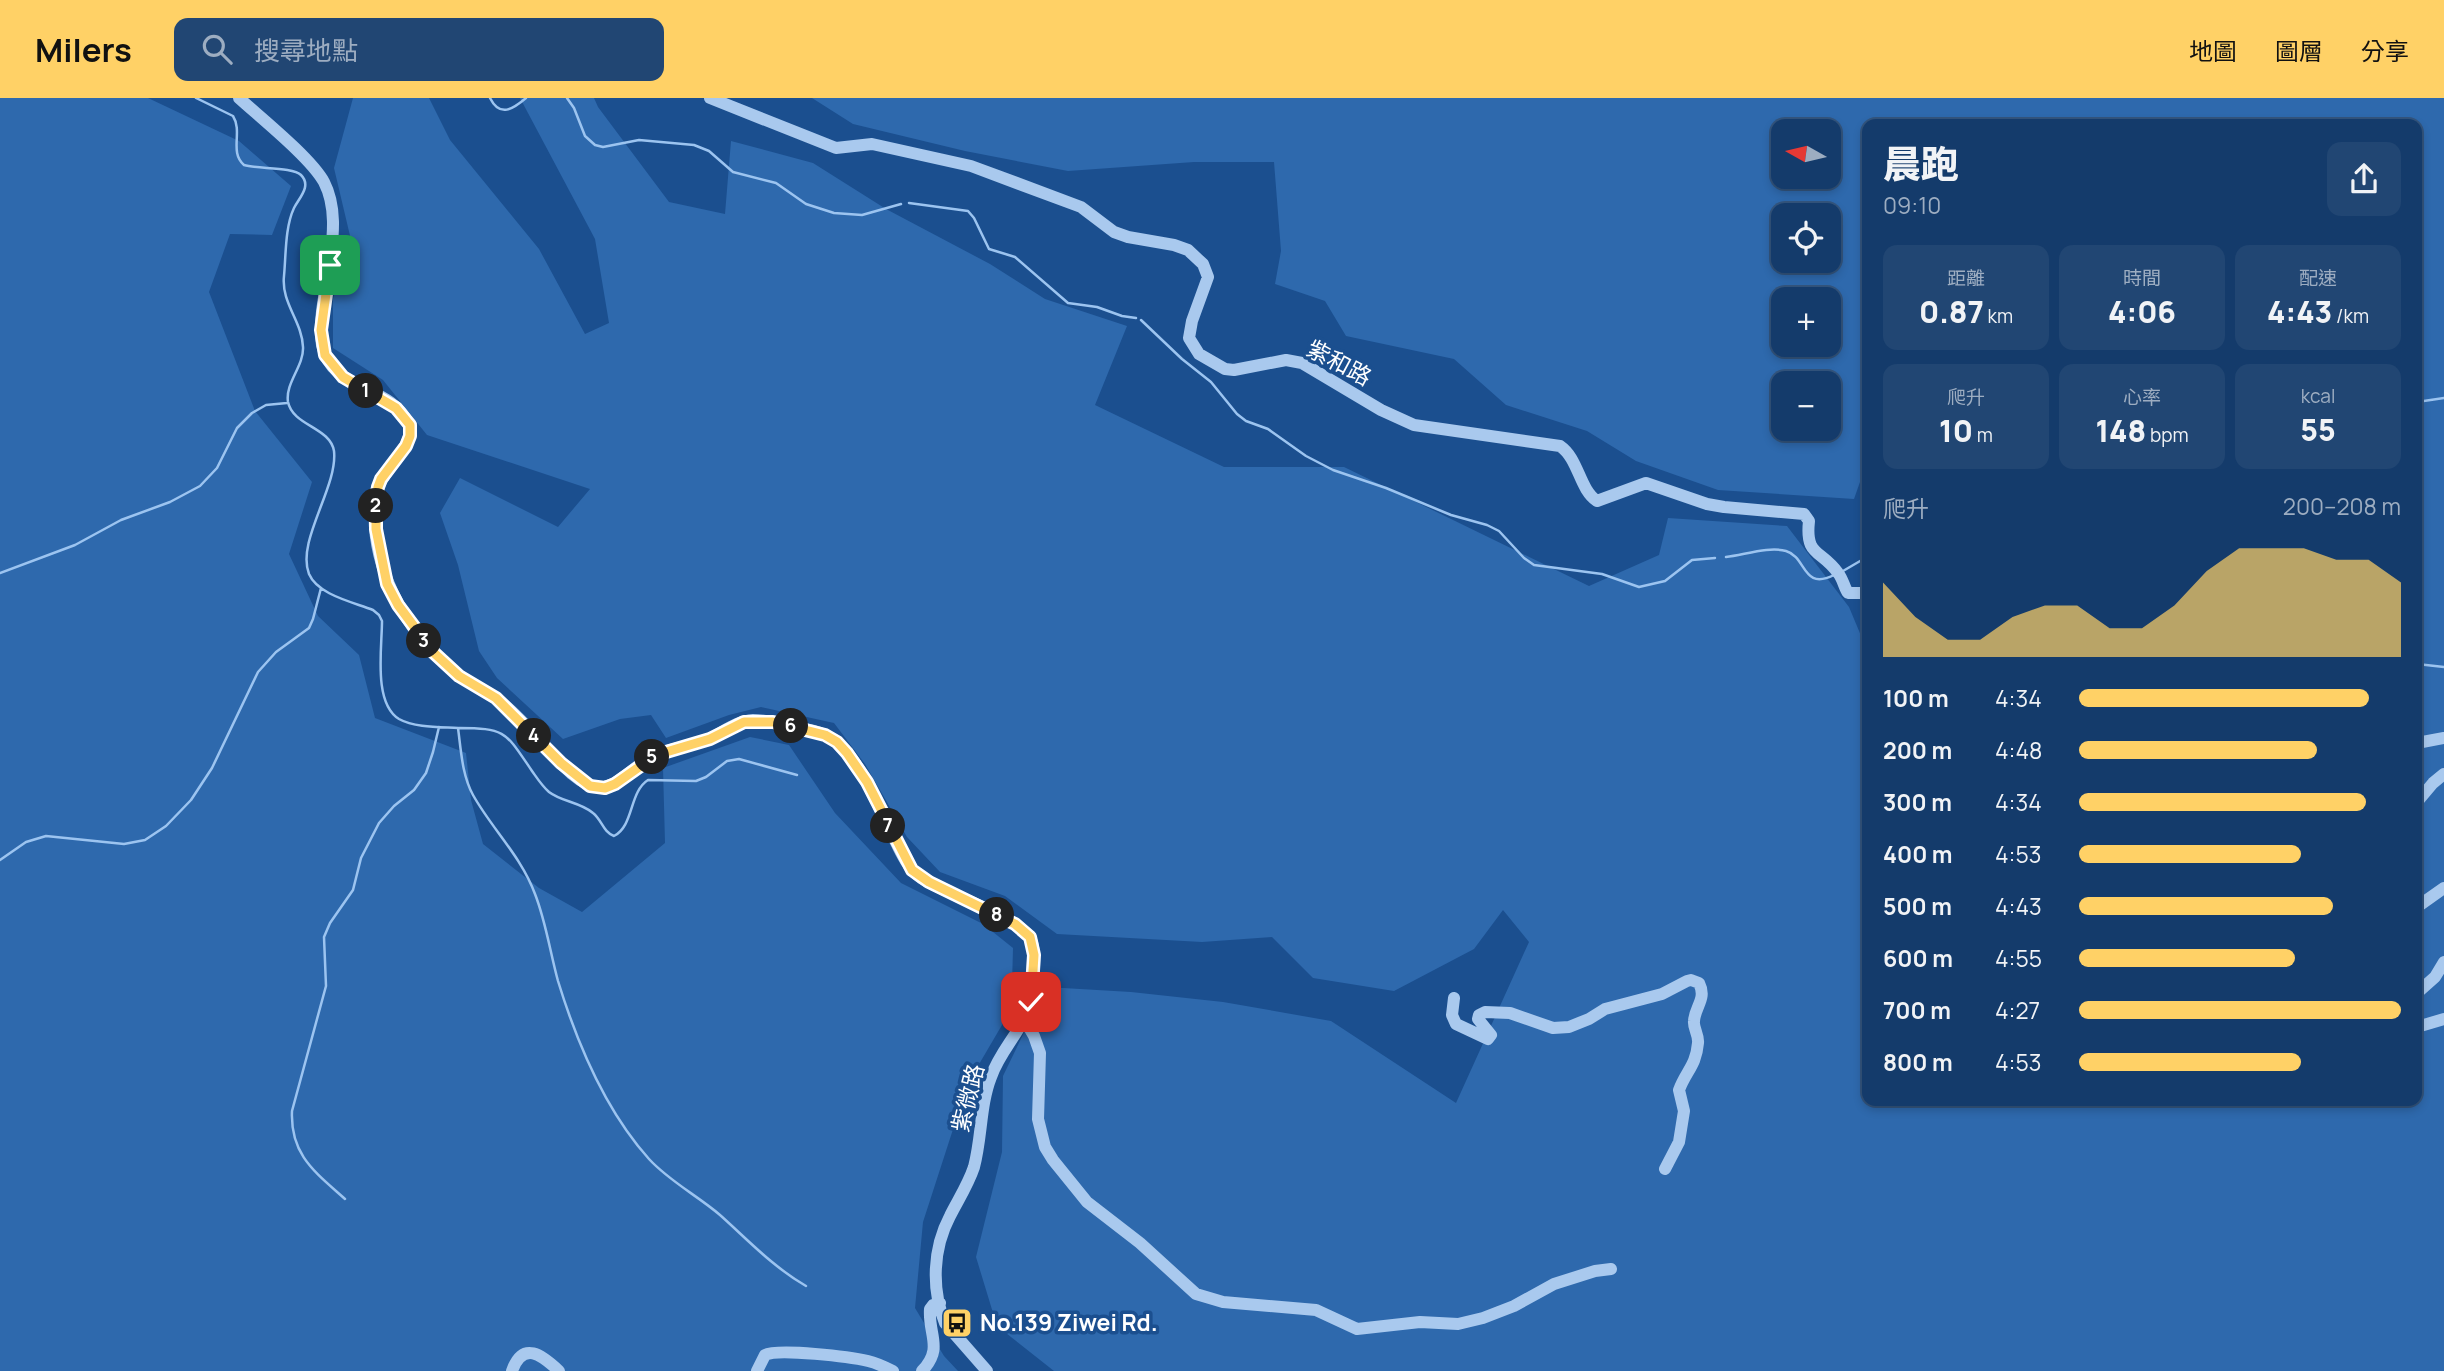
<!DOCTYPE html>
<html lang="zh-TW">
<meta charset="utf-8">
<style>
:root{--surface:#143b6b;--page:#214673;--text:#f1f3f6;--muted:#9dadc1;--line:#33557e;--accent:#ffd166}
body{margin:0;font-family:Manrope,"Noto Sans TC",sans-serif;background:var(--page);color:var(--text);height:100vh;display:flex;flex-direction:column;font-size:26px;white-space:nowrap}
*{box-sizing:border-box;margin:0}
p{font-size:23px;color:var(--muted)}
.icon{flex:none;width:38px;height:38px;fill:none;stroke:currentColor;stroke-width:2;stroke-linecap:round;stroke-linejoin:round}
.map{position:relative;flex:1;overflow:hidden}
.sheet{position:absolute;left:1862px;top:21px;width:560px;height:987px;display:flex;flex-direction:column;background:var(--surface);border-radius:14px;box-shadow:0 4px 10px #0003,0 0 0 2px var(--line)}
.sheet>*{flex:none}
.needle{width:46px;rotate:278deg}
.fabs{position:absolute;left:1771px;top:21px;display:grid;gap:14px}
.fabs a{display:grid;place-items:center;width:70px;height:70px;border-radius:14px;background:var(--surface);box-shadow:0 4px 10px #0003,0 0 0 2px var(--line);font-size:35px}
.pin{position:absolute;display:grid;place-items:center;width:60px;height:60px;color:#fff;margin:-30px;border-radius:14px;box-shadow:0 4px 10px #0006}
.km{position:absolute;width:35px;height:35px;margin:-18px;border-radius:50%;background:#222;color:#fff;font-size:19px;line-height:35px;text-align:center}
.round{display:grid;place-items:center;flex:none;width:74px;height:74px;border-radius:14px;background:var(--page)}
.head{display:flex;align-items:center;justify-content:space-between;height:119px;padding:0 21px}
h1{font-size:38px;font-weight:800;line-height:52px}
.stats{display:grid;grid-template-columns:repeat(3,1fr);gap:10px;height:119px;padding:7px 21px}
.stats div{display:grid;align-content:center;border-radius:14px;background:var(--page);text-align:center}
.stats b{font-size:30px;font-weight:800}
.stats small{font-size:19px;font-weight:400}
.stats p{font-size:19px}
.chart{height:196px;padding:14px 21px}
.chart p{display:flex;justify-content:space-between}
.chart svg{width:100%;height:126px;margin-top:7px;fill:var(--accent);opacity:.7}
ul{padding:0 21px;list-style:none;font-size:23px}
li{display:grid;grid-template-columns:112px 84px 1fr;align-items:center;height:52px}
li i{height:18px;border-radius:9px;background:var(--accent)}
header{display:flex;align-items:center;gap:42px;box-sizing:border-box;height:98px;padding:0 35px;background:var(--accent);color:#111}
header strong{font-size:33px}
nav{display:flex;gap:38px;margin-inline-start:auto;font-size:24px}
.search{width:490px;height:63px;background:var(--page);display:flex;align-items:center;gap:18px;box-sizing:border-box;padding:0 24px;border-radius:14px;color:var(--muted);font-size:26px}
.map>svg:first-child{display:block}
</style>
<header>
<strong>Milers</strong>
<div class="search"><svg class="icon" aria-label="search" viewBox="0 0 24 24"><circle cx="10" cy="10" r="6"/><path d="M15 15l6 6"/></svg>搜尋地點</div>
<nav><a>地圖</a><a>圖層</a><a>分享</a></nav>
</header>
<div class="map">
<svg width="2444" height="1273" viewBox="0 0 2444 1273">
<rect width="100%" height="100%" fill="#1b4f8f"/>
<path fill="#2e69ad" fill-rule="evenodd" d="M0 0H148L239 43 291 88 272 137 230 136 209 194 255 313 312 384 289 456 318 518 359 557 375 620 466 655 471 702 483 746 539 790 582 814 665 745 663 670 750 639 789 647 835 715 901 785 983 826 1013 850 1012 887 1002 927 968 985 923 1124 915 1210 944 1258 958 1273H0Z
M353 0H429L450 42 539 151 585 236 609 225 595 141 520 0H594L598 9 669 104 725 116 731 43 813 65 886 111 990 166 1045 201 1127 228 1095 307 1224 369H1344L1589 488 1659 457 1668 420 1787 428 1849 509 1867 552V1003H2417V26H1867V364L1854 401 1718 392 1636 363 1587 333 1506 307 1454 261 1346 238 1325 203 1275 186 1281 153 1274 64H1194L1068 73 965 53 853 26 812 0H2444V1273H1054L997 1228 976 1159 1002 1054 1003 978 1046 889 1131 894 1223 904 1331 923 1456 1005 1529 844 1503 812 1474 851 1394 893 1313 880 1272 839 1202 844 1057 836 1005 798 940 774 907 739 865 666 834 625 761 609 729 617 666 640 651 617 620 621 563 641 497 580 479 553 458 467 440 415 460 380 558 429 590 391 427 337 383 282 333 250V201L351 142 334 70ZM1783 33H1829V79H1783ZM1783 117H1829V163H1783ZM1783 201H1829V247H1783ZM1783 285H1829V331H1783Z"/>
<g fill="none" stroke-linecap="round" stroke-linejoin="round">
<path stroke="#9cc4f0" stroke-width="2.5" d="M196 0 233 18C243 34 229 54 244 67 257 71 293 69 301 77 312 88 299 100 294 110 285 129 286 157 284 178 281 205 302 223 303 249 304 268 285 285 288 304 293 328 330 329 334 353 338 389 296 443 309 476 318 497 353 504 373 512L379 517 382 523C382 550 373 605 399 621 415 630 440 629 458 630 461 652 462 677 473 697 492 731 521 758 535 796 546 824 550 854 558 883 577 945 605 1012 649 1061 669 1083 698 1098 720 1117 748 1142 773 1169 806 1188
M490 0C500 20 513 11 526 0
M567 0 574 10 585 38 595 47 603 49 639 42 694 47 709 53 733 74 776 85 806 106 834 115 862 117 901 106
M909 105 968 113 974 120 989 151 1015 159 1068 205 1097 209 1122 218 1136 220
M1141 222 1182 261 1211 284 1237 316 1246 323 1268 331 1306 358 1333 372 1386 390 1451 417 1487 427 1499 433 1524 460 1534 467 1602 476 1639 489 1665 483 1692 462 1715 460
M2417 304 2444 300
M1726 459C1744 457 1769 448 1786 453 1807 459 1802 493 1834 477
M1843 473 1867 459
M0 475 75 447 121 422 170 404 200 388 217 370 237 330 252 315 266 307 287 305
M2417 566 2444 569
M459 630C507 630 506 635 532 673 537 680 542 688 549 694 562 704 580 704 593 715 602 722 603 734 614 738 634 728 629 694 648 682L696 683 706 679 727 663 739 661 797 677
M0 762 26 744 46 738 124 746 145 742 166 728 191 702 212 670 258 574 276 554 309 530 313 521 321 490
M345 1101C315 1074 290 1057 292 1013L326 888 324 839 330 825 353 792 361 760 379 725 394 708 414 692 426 675 433 654 439 629"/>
<path stroke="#a9c9ee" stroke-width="12" d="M239 0C261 20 311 60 324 84 337 109 333 139 330 165 326 191 318 221 322 247 331 293 391 287 408 325 418 348 380 372 376 397 367 464 404 533 455 574 469 586 487 592 501 604 527 625 547 653 572 676 608 707 621 676 650 660 669 649 692 649 711 640 725 633 737 623 753 622 765 622 777 625 789 628 801 630 814 632 825 637 857 652 876 704 891 734 899 750 906 769 921 780 945 796 1021 819 1031 842 1035 851 1034 861 1034 870 1033 888 1031 906 1023 923 1013 942 998 958 991 979 980 1007 982 1039 974 1069 968 1087 958 1102 950 1118 933 1150 931 1191 945 1225L987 1273
M710 0 836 50 872 46 971 68 1081 109 1114 134 1128 139 1174 147 1188 152 1203 166 1208 179 1192 223 1189 240 1199 256 1225 271 1234 272 1286 262 1302 265 1381 312 1414 327 1560 348C1579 361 1579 391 1597 403L1646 385 1707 406 1724 409 1804 416 1809 423C1805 459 1821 451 1838 475 1843 481 1844 489 1848 495H1867
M2417 645 2444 640
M2417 704 2433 685 2444 676
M2417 809 2444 790
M2417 895 2435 879 2444 864
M1454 900 1452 917 1456 926 1488 941 1491 937 1478 921 1479 917 1485 914 1510 915 1553 930 1569 929 1589 921 1605 911 1662 896 1687 883 1691 882 1699 885C1707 901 1695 908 1694 923 1693 930 1699 937 1698 945 1696 968 1686 973 1679 992L1684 1013 1679 1044 1665 1071
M1024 921 1034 938 1040 955 1038 1021 1045 1049 1053 1062 1087 1104 1140 1145 1196 1196 1223 1204 1316 1212 1357 1231 1420 1224 1458 1226 1483 1220 1514 1208 1554 1186 1595 1173 1611 1171
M2417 929 2444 921
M512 1273C523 1242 542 1257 559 1273
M757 1273 765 1257C778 1250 851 1259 868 1263 877 1265 885 1269 893 1273
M922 1273C944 1250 928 1237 930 1211L933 1207 940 1205"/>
</g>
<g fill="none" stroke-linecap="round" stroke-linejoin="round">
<g stroke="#fff" stroke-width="14">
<path id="route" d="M330 167 321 232 325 257 343 279 396 310 410 327V338L406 348 381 381 378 389 376 400V431L387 486 398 507 433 554 459 578 496 600 561 665 590 688 605 690 615 686 656 657 710 641 744 624H773L825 637 837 644 847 655 867 684 912 772 929 784 1015 826 1030 839 1034 857 1031 904"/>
</g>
<use href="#route" stroke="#ffd166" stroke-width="9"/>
</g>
<defs>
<g id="bus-square" transform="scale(1.575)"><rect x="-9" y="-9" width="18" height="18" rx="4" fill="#ffd166" stroke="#1b4f8f"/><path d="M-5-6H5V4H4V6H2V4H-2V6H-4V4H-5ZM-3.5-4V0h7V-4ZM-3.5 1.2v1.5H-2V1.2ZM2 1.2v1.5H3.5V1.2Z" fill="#111"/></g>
</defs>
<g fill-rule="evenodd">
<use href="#bus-square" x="957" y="1225"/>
</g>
<g text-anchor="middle" stroke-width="7" stroke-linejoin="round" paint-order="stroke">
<g font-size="23" fill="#fff" stroke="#1b4f8f">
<text transform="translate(1339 265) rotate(28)" y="8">紫和路</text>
<text transform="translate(968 1000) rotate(-76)" y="8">紫微路</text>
</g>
<g font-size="23" font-weight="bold" fill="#fff" stroke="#1b4f8f" text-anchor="start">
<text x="980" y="1233">No.139 Ziwei Rd.</text>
</g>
</g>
</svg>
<div class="fabs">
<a><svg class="needle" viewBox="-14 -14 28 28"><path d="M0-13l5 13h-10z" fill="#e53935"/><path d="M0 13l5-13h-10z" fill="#9dadc1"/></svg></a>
<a><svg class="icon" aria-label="locate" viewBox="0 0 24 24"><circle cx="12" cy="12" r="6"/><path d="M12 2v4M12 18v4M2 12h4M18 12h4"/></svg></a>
<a>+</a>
<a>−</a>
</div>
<div class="pin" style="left:330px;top:167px;background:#1e9e55"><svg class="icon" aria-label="arrive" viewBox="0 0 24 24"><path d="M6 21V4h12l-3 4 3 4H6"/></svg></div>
<div class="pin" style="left:1031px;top:904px;background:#d93025"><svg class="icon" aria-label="check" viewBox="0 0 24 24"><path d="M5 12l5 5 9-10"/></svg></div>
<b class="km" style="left:366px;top:293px">1</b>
<b class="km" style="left:376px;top:408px">2</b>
<b class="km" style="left:424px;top:543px">3</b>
<b class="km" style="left:534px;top:638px">4</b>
<b class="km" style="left:652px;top:659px">5</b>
<b class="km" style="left:791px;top:628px">6</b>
<b class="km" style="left:888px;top:728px">7</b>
<b class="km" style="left:997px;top:817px">8</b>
<section class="sheet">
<div class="head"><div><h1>晨跑</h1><p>09:10</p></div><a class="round"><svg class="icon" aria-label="share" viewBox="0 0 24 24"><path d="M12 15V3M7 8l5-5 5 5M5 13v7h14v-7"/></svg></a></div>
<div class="stats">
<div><p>距離</p><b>0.87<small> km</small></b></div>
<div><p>時間</p><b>4:06</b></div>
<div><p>配速</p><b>4:43<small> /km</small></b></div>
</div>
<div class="stats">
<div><p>爬升</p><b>10<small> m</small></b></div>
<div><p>心率</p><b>148<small> bpm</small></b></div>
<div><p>kcal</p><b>55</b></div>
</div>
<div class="chart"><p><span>爬升</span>200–208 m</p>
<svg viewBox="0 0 160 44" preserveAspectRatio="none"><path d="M0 44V18L10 30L20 38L30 38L40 30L50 26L60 26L70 34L80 34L90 26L100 14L110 6L120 6L130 6L140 10L150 10L160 18V44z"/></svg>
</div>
<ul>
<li><b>100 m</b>4:34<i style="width:90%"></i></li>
<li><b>200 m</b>4:48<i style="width:74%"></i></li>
<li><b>300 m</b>4:34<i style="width:89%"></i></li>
<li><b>400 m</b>4:53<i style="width:69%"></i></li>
<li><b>500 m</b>4:43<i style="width:79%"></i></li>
<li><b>600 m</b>4:55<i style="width:67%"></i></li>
<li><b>700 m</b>4:27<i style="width:100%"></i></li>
<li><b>800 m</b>4:53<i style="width:69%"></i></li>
</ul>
</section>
</div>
